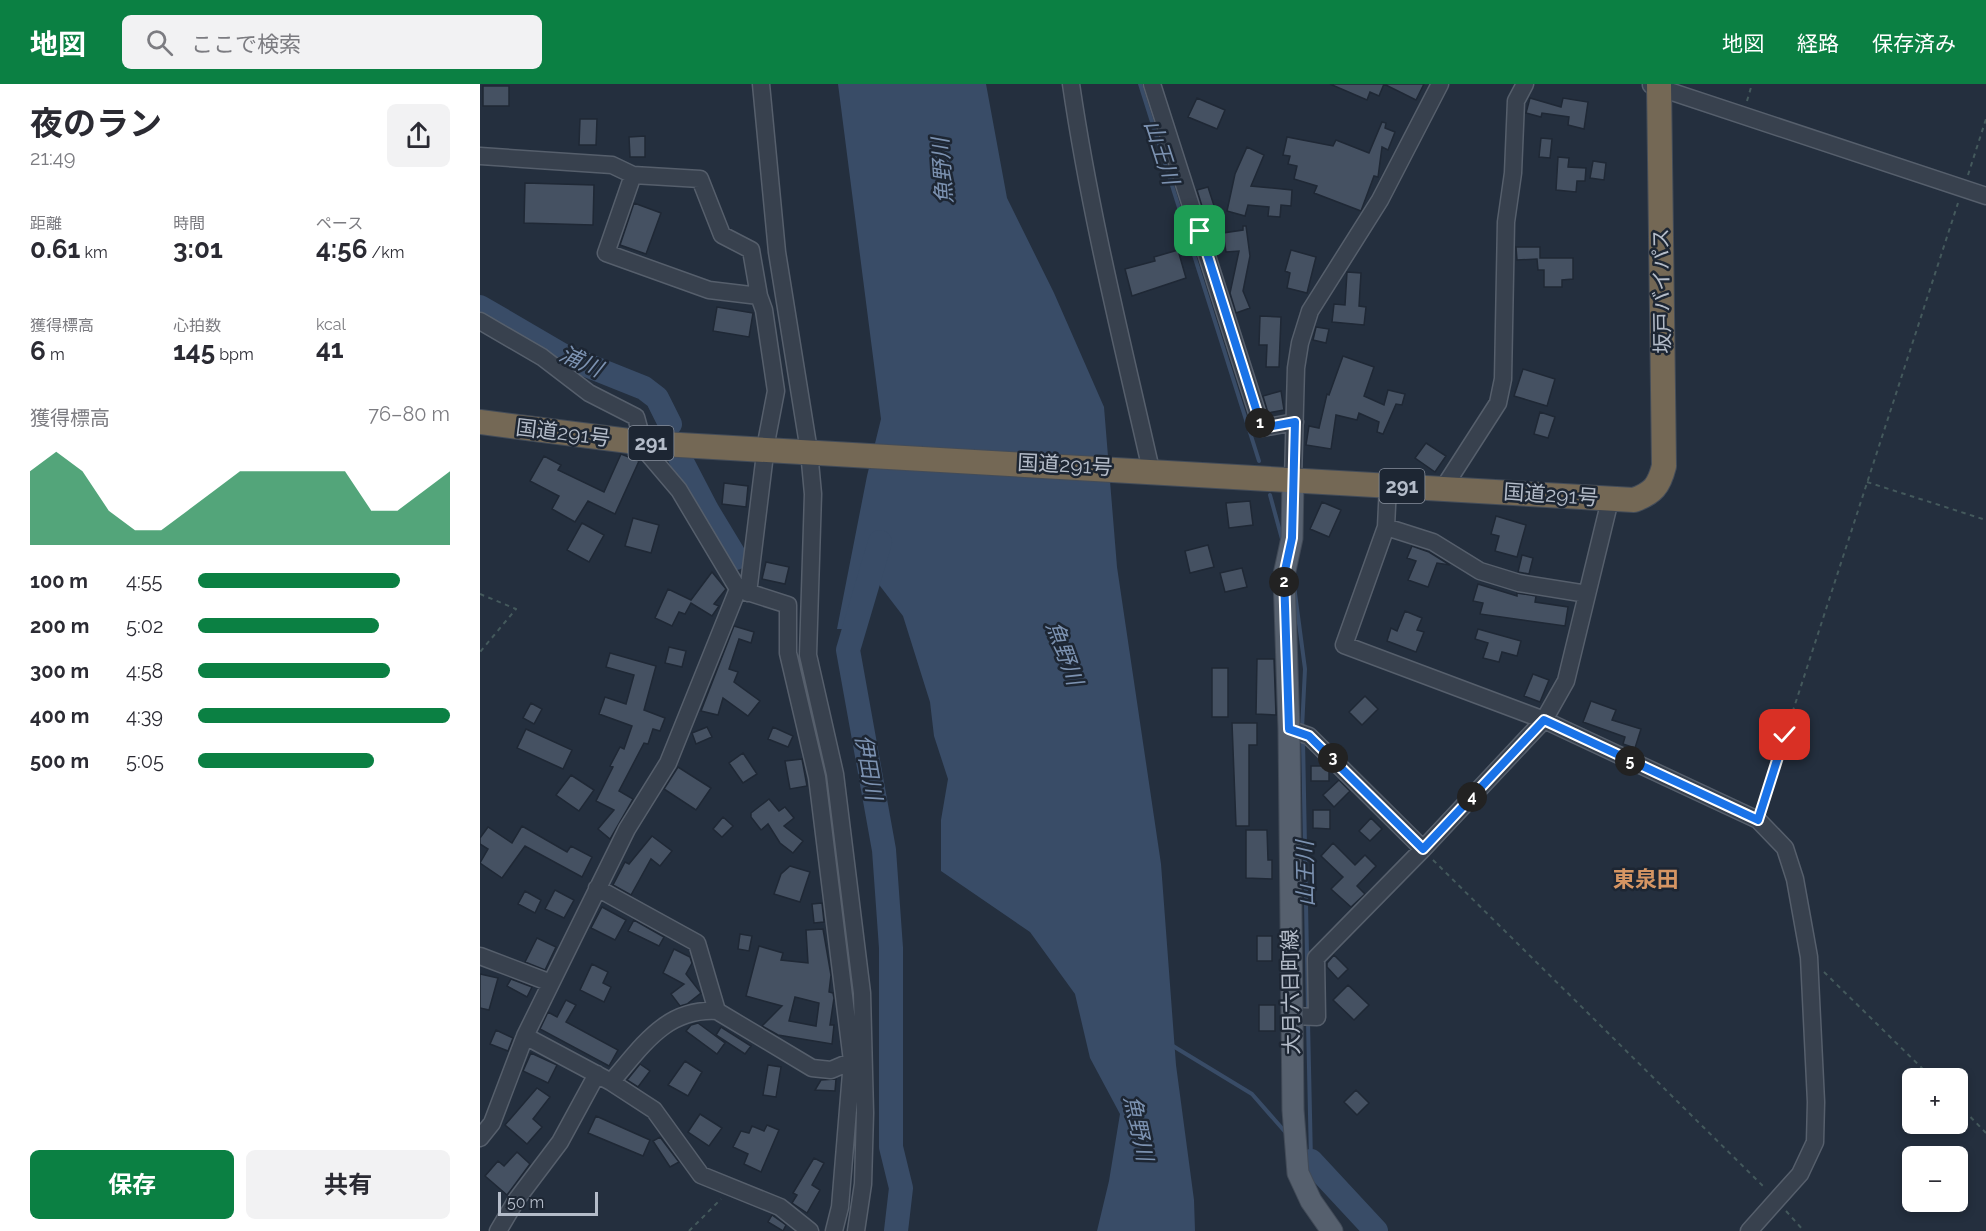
<!DOCTYPE html>
<html lang="ja">
<meta charset="utf-8">
<style>
:root{--surface:#fff;--page:#f2f2f3;--text:#2b2b33;--muted:#7c7c81;--accent:#0b8043}
body{margin:0;font-family:Raleway,"Noto Sans JP",sans-serif;background:var(--page);color:var(--text);height:100vh;display:flex;flex-direction:column;font-size:22px;white-space:nowrap}
*{box-sizing:border-box;margin:0}
p{font-size:20px;color:var(--muted)}
.icon{flex:none;width:33px;height:33px;fill:none;stroke:currentColor;stroke-width:2;stroke-linecap:round;stroke-linejoin:round}
.map{position:relative;flex:1;overflow:hidden}
.side{display:flex;flex-direction:column;background:var(--surface);width:480px}
.side>*{flex:none}
.tools{position:absolute;left:1422px;top:984px;display:grid;gap:12px}
.tools a{display:grid;place-items:center;width:66px;height:66px;border-radius:9px;background:var(--surface);box-shadow:0 3px 9px #0003;font-size:30px}
.scale{position:absolute;left:18px;bottom:15px;width:100px;box-sizing:border-box;padding-left:6px;border:3px solid #b4bcc9;border-top:0;font-size:16px;line-height:21px;white-space:nowrap;color:#b4bcc9;-webkit-text-stroke:4px #1d2633;paint-order:stroke}
.pin{position:absolute;display:grid;place-items:center;width:51px;height:51px;color:#fff;margin:-26px;border-radius:12px;box-shadow:0 3px 9px #0006}
.km{position:absolute;width:30px;height:30px;margin:-15px;border-radius:50%;background:#222;color:#fff;font-size:16px;line-height:30px;text-align:center}
.round{display:grid;place-items:center;flex:none;width:63px;height:63px;border-radius:9px;background:var(--page)}
.head{display:flex;align-items:center;justify-content:space-between;height:102px;padding:0 30px}
h1{font-size:33px;font-weight:700;line-height:45px}
.figures{display:grid;grid-template-columns:repeat(3,1fr);gap:9px;height:102px;padding:6px 30px}
.figures div{display:grid;align-content:center}
.figures b{font-size:26px;font-weight:700}
.figures small{font-size:16px;font-weight:400}
.figures p{font-size:16px}
.chart{height:168px;padding:12px 30px}
.chart p{display:flex;justify-content:space-between}
.chart svg{width:100%;height:108px;margin-top:6px;fill:var(--accent);opacity:.7}
.cta{display:flex;gap:12px;margin-top:auto;padding:12px 30px}
.cta a{flex:1;height:69px;border-radius:9px;background:var(--accent);color:#fff;font-size:24px;font-weight:700;line-height:69px;text-align:center}
.cta a+a{background:var(--page);color:var(--text)}
ul{padding:0 30px;list-style:none;font-size:20px}
li{display:grid;grid-template-columns:96px 72px 1fr;align-items:center;height:45px}
li i{height:15px;border-radius:8px;background:var(--accent)}
header{display:flex;align-items:center;gap:36px;box-sizing:border-box;height:84px;padding:0 30px;background:var(--accent);color:#fff}
header strong{font-size:28px}
nav{display:flex;gap:33px;margin-inline-start:auto;font-size:21px}
.search{width:420px;height:54px;background:var(--page);display:flex;align-items:center;gap:15px;box-sizing:border-box;padding:0 21px;border-radius:9px;color:var(--muted);font-size:22px}
main{display:flex;flex:1;min-height:0}
.map>svg:first-child{display:block}
</style>
<header>
<strong>地図</strong>
<div class="search"><svg class="icon" aria-label="search" viewBox="0 0 24 24"><circle cx="10" cy="10" r="6"/><path d="M15 15l6 6"/></svg>ここで検索</div>
<nav><a>地図</a><a>経路</a><a>保存済み</a></nav>
</header>
<main>
<section class="side">
<div class="head"><div><h1>夜のラン</h1><p>21:49</p></div><a class="round"><svg class="icon" aria-label="share" viewBox="0 0 24 24"><path d="M12 15V3M7 8l5-5 5 5M5 13v7h14v-7"/></svg></a></div>
<div class="figures">
<div><p>距離</p><b>0.61<small> km</small></b></div>
<div><p>時間</p><b>3:01</b></div>
<div><p>ペース</p><b>4:56<small> /km</small></b></div>
</div>
<div class="figures">
<div><p>獲得標高</p><b>6<small> m</small></b></div>
<div><p>心拍数</p><b>145<small> bpm</small></b></div>
<div><p>kcal</p><b>41</b></div>
</div>
<div class="chart"><p><span>獲得標高</span>76–80 m</p>
<svg viewBox="0 0 160 44" preserveAspectRatio="none"><path d="M0 44V14L10 6L20 14L30 30L40 38L50 38L60 30L70 22L80 14L90 14L100 14L110 14L120 14L130 30L140 30L150 22L160 14V44z"/></svg>
</div>
<ul>
<li><b>100 m</b>4:55<i style="width:80%"></i></li>
<li><b>200 m</b>5:02<i style="width:72%"></i></li>
<li><b>300 m</b>4:58<i style="width:76%"></i></li>
<li><b>400 m</b>4:39<i style="width:100%"></i></li>
<li><b>500 m</b>5:05<i style="width:70%"></i></li>
</ul>
<div class="cta"><a>保存</a><a>共有</a></div>
</section>
<div class="map">
<svg width="1506" height="1147" viewBox="0 0 1506 1147">
<rect width="100%" height="100%" fill="#242f3e"/>
<path fill="#394c67" d="M358 0H506L527 114 574 209 624 323 637 483 681 780 696 981 714 1116 715 1147H617L629 1097 640 1030 610 974 595 910 550 848 461 787V736L468 695 454 652 450 618 423 532 384 481 365 545H357L387 392 401 335Z"/>
<g fill="none" stroke-linecap="round" stroke-linejoin="round">
<path stroke="#394c67" stroke-width="4" d="M660 0 779 377
M790 411 802 455
M813 494 825 585 822 645
M823 655 828 927
M828 937 831 1077
M693 962 772 1010 807 1050"/>
<path stroke="#394c67" stroke-width="24" d="M0 223 84 272 164 304 177 314 190 340
M200 374 227 426 256 474
M400 458 368 566 404 766 411 864V1063L421 1104 416 1147
M831 1077 896 1147"/>
</g>
<path fill="#455162" stroke="#1f2835" stroke-width="1.5" fill-rule="evenodd" d="M850 0H944L936 16 904 0 899 12 890 8 887 16Z
M3 2H29V22H3Z
M717 14 745 26 737 45 708 33Z
M1050 14 1081 23 1083 14 1108 18 1104 45 1088 41 1089 33 1062 29 1061 33 1046 29Z
M100 35H117L116 61H99Z
M902 38 906 39 905 44 915 48 908 66 902 63 898 93 894 92 881 127 834 109 837 102 814 95 817 82 808 80 810 72 803 71 807 53 853 62 856 56 889 69Z
M165 52V73H150L149 53Z
M1061 54 1072 55 1070 74 1059 73Z
M767 63 784 71 771 102 812 106 811 122 801 121 800 133 788 132 789 123 768 121 765 132 747 127 755 90Z
M1078 73 1089 74 1088 83 1106 84 1105 97H1097L1096 108 1076 106Z
M1113 77 1126 79 1124 96 1110 94Z
M45 99 114 101 113 141 44 139Z
M728 103 736 128 725 132 717 106Z
M154 119 181 129 166 170 140 161Z
M763 142H766L770 172 763 207 770 224 756 229 750 209 759 167 746 168 743 149 763 146Z
M1036 163H1060V174H1093V195L1082 196V203H1064V186H1058L1057 175 1037 176Z
M698 166 706 194 652 212 645 185 675 177 674 173Z
M811 166 836 173 827 209 807 204 810 189 805 187Z
M867 188 881 189 879 222 886 223 884 241 852 238 854 220 865 221Z
M237 223 273 229 269 253 233 247Z
M780 232 801 233 799 283H786L787 261H779Z
M836 243 849 245 846 259 833 256Z
M863 272 894 283 884 312 904 321 908 306 925 310 922 321 916 320 903 350 897 348 899 338 879 329 877 336 856 331 851 365 826 361 829 342 839 344 847 310 849 311Z
M1043 285 1075 295 1067 322 1034 312Z
M801 307 804 326 788 329 783 312Z
M1060 328 1075 333 1068 354 1054 350Z
M946 359 966 372 955 388 935 374Z
M141 370 159 377 135 430 108 417 95 438 72 425 79 412 50 397 64 372 81 381 78 386 124 408Z
M244 399 268 402 266 423 242 420Z
M770 417 773 441 749 444 746 419Z
M842 418 861 426 849 453 830 445Z
M1016 432 1046 441 1037 473 1015 467 1019 452 1011 450Z
M153 434 179 441 171 469 145 462Z
M102 439 124 451 109 478 87 466Z
M728 461 734 483 710 489 705 467Z
M932 462 949 468 970 481 957 479 948 503 928 496 936 477 927 474Z
M1042 471 1053 474 1049 490 1038 488Z
M286 478 309 483 305 500 282 495Z
M762 484 767 503 745 508 740 489Z
M232 488 246 505 234 520 239 522 232 532 211 519 205 530 199 528 192 542 175 534 188 505 211 516Z
M998 500 1037 512V509L1056 512 1055 518 1088 523 1085 542 1000 530 1003 519 993 517Z
M925 527 942 534 937 546 944 548 936 568 907 557 911 544 917 547Z
M254 542 274 548 271 559 259 555 249 585 258 588 254 598 280 617 268 632 243 614 238 631 221 627Z
M998 545 1041 557 1037 572 1022 568 1019 578 1003 574 1008 559 995 555Z
M189 563 206 567 202 583 185 579Z
M130 569 176 582 164 626 185 634 180 647 173 645 168 660 164 659 139 707 153 715 130 755 118 745 134 726 116 717 133 683 130 682 140 663 144 665 152 642 119 630 125 613 146 620 154 591 126 583Z
M777 575H794L796 631 776 630Z
M732 584H748V633H732Z
M1053 590 1069 596 1060 618 1044 612Z
M885 612 898 625 882 641 869 628Z
M1111 617 1136 626 1132 636 1161 645 1155 664 1143 660 1145 653 1103 638Z
M51 619 62 625 54 640 43 634Z
M752 639H777V661H769V742H756Z
M227 643 232 653 216 660 212 649Z
M293 643 313 652 308 663 288 655Z
M46 645 92 666 83 685 37 664Z
M263 669 277 690 263 699 249 679Z
M322 675 327 702 310 705 305 677Z
M831 682H845L849 686V697H831Z
M198 683 231 704 216 726 184 705Z
M91 691 114 706 99 727 76 711Z
M859 696 870 707 854 723 843 711Z
M289 715 299 727 305 723 314 734 304 742 323 757 313 769 300 759 288 740 281 746 271 733V729Z
M833 726H850V745L833 744Z
M243 733 253 742 242 753 233 745Z
M891 734 902 745 890 757 879 747Z
M42 742 87 768 91 762 112 773 102 793 45 762 22 794 0 779 8 765 0 760V754L8 743 32 759Z
M766 746H787L788 776H792V795L766 794Z
M172 752 192 767 180 782 171 775 151 811 133 801 145 778 149 780Z
M853 759 875 781 885 771 896 782 877 802 885 810 871 823 851 805 863 793 841 772Z
M310 782 330 788 320 818 294 810 301 790Z
M75 806 94 816 84 834 65 825Z
M45 807 61 816 55 829 38 820Z
M342 819 344 838 334 839 332 820Z
M122 823 146 836 135 856 111 844Z
M154 836 184 853 179 862 148 847Z
M343 845 351 891 349 908 353 909 354 914 350 941H354L352 960 298 951 282 942 302 922 266 912 279 862 303 869 301 876 328 879 326 846ZM315 913 339 919 336 942 309 937Z
M260 850 272 852 269 867 258 865Z
M777 852H792V877H777Z
M57 854 76 863 65 886 45 878Z
M194 865 210 873 212 879 206 890 221 909 207 920 200 922 191 910 204 900 183 889Z
M854 871 868 885 858 895 847 883V879Z
M112 880 128 888 123 899 131 903 124 918 100 906Z
M0 890 18 894 9 926 0 924Z
M31 895 52 903 47 913 27 902Z
M868 901 889 921 874 936 853 916Z
M86 916 96 921 86 938 138 966 129 982 60 945 68 928 77 933Z
M779 921H795V947H779Z
M218 939 245 959 237 970 206 947 211 941Z
M241 943 271 962 265 970 236 951Z
M16 946 33 954 28 967 10 960Z
M51 969 77 981 68 999 43 987Z
M205 977 222 988 208 1012 188 1001Z
M160 980 170 987 158 1003 147 996Z
M288 981 301 983 296 1013 283 1011Z
M356 995 355 1007 335 1006 341 996Z
M57 1004 70 1013 53 1035 62 1043 47 1060 25 1041Z
M876 1006 889 1019 877 1031 864 1018Z
M220 1030 242 1044 229 1062 208 1048Z
M116 1032 170 1056 163 1072 108 1049Z
M287 1041 299 1046 281 1088 264 1080 268 1070 253 1063 261 1047 269 1049 272 1042 284 1047Z
M180 1053 199 1078 190 1083 173 1057Z
M37 1068 50 1080 27 1111 5 1092 18 1077 24 1082Z
M334 1074 344 1079 332 1101 340 1106 327 1129 312 1119 317 1111 313 1109Z
M292 1131 306 1141 303 1147 288 1138Z"/>
<g fill="none" stroke-linecap="round" stroke-linejoin="round">
<g stroke="#565f6c" stroke-width="19">
<path id="minor" d="M281 0 297 168 329 367 333 410 328 571 355 690 382 909 385 1029 383 1100 376 1147
M591 0C610 130 642 258 671 386
M672 0 782 344 815 338
M1171 1 1506 112
M0 72 132 81 153 91 126 169 229 206 279 212 284 226 296 307 287 354
M153 91 220 95 242 151 271 166 279 212
M0 237 62 273 109 309 156 333 165 366 199 406 258 505 308 521V569L337 693 372 977 360 1123 354 1147
M813 395 816 284 820 259 830 227 900 116 960 0
M908 401 906 443 864 561 1064 636 1278 736 1305 764 1315 795 1329 873 1336 1018 1335 1058 1320 1090 1269 1147
M964 403 1018 319 1023 295 1026 138 1033 89 1036 17 1045 0
M906 443 953 458 1000 487 1039 499 1107 510
M268 509 284 378
M809 645 829 652 943 765
M117 804 217 859 237 927 332 984 351 986 372 977
M0 872 71 899
M812 932 837 933 836 874 943 765 1064 636 1086 597 1130 416
M45 952 131 998 174 1026 221 1091 300 1123 330 1147
M131 998C162 963 185 924 237 927
M0 1054 12 1039 45 952 147 745 188 679 258 505
M18 1147 37 1115 80 1058 117 990"/>
</g>
<g stroke="#414a57" stroke-width="23">
<path id="major" d="M813 395 812 454 804 491 809 645 813 1026 818 1089 831 1117 852 1147"/>
</g>
<g stroke="#434c59" stroke-width="26">
<path id="highway" d="M0 338 165 359 1154 416C1173 409 1179 402 1184 382L1179 0"/>
</g>
<path stroke="#44595c" stroke-width="2" stroke-dasharray="4.5 4.5" stroke-linecap="butt" d="M1267 17 1272 0
M1488 91 1506 35
M1387 398 1506 436
M0 510 36 525 0 568
M1282 722 1478 119
M953 776 1286 1105
M1344 888 1452 994
M1478 1020 1506 1049
M1306 1127 1324 1147
M209 1147 241 1115"/>
<use href="#minor" stroke="#38414e" stroke-width="16"/>
<use href="#major" stroke="#56606e" stroke-width="21"/>
<use href="#highway" stroke="#746855" stroke-width="24"/>
</g>
<g fill="none" stroke-linecap="round" stroke-linejoin="round">
<g stroke="#fff" stroke-width="12">
<path id="route" d="M720 147 782 344 815 338 812 454 804 491 809 645 829 652 943 765 1064 636 1278 736 1305 651"/>
</g>
<use href="#route" stroke="#1a73e8" stroke-width="8"/>
</g>
<g text-anchor="middle" stroke-width="5" stroke-linejoin="round" paint-order="stroke">
<g fill="#1d2633" stroke="#878f9c" stroke-width="1.5">
<rect x="148.5" y="342" width="45" height="34" rx="4.5"/>
<rect x="899.5" y="385" width="45" height="34" rx="4.5"/>
</g>
<g font-size="20" font-weight="bold" fill="#b4bcc9">
<text x="171" y="366">291</text>
<text x="922" y="409">291</text>
</g>
<g font-size="21" fill="#b4bcc9" stroke="#1d2633">
<text transform="translate(1182 207) rotate(-91)" y="7">坂戸バイパス</text>
<text transform="translate(83 349) rotate(7)" y="7">国道291号</text>
<text transform="translate(585 381) rotate(3)" y="7">国道291号</text>
<text transform="translate(1071 411) rotate(4)" y="7">国道291号</text>
<text transform="translate(811 908) rotate(-91)" y="7">大月六日町線</text>
</g>
<g font-size="22" font-style="italic" fill="#7c92b1" stroke="#1d2633">
<text transform="translate(682 68) rotate(72)" y="8">山王川</text>
<text transform="translate(462 87) rotate(-94)" y="8">魚野川</text>
<text transform="translate(101 277) rotate(24)" y="8">浦川</text>
<text transform="translate(585 569) rotate(70)" y="8">魚野川</text>
<text transform="translate(389 683) rotate(80)" y="8">伊田川</text>
<text transform="translate(825 790) rotate(-91)" y="8">山王川</text>
<text transform="translate(659 1044) rotate(78)" y="8">魚野川</text>
</g>
<g font-size="22" font-weight="bold" fill="#d59563" stroke="#1d2633">
<text x="1166" y="803">東泉田</text>
</g>
</g>
</svg>
<div class="tools">
<a>+</a>
<a>−</a>
</div>
<div class="scale">50 m</div>
<div class="pin" style="left:720px;top:147px;background:#1e9e55"><svg class="icon" aria-label="arrive" viewBox="0 0 24 24"><path d="M6 21V4h12l-3 4 3 4H6"/></svg></div>
<div class="pin" style="left:1305px;top:651px;background:#d93025"><svg class="icon" aria-label="check" viewBox="0 0 24 24"><path d="M5 12l5 5 9-10"/></svg></div>
<b class="km" style="left:780px;top:339px">1</b>
<b class="km" style="left:804px;top:498px">2</b>
<b class="km" style="left:853px;top:674px">3</b>
<b class="km" style="left:992px;top:713px">4</b>
<b class="km" style="left:1150px;top:677px">5</b>
</div>
</main>
